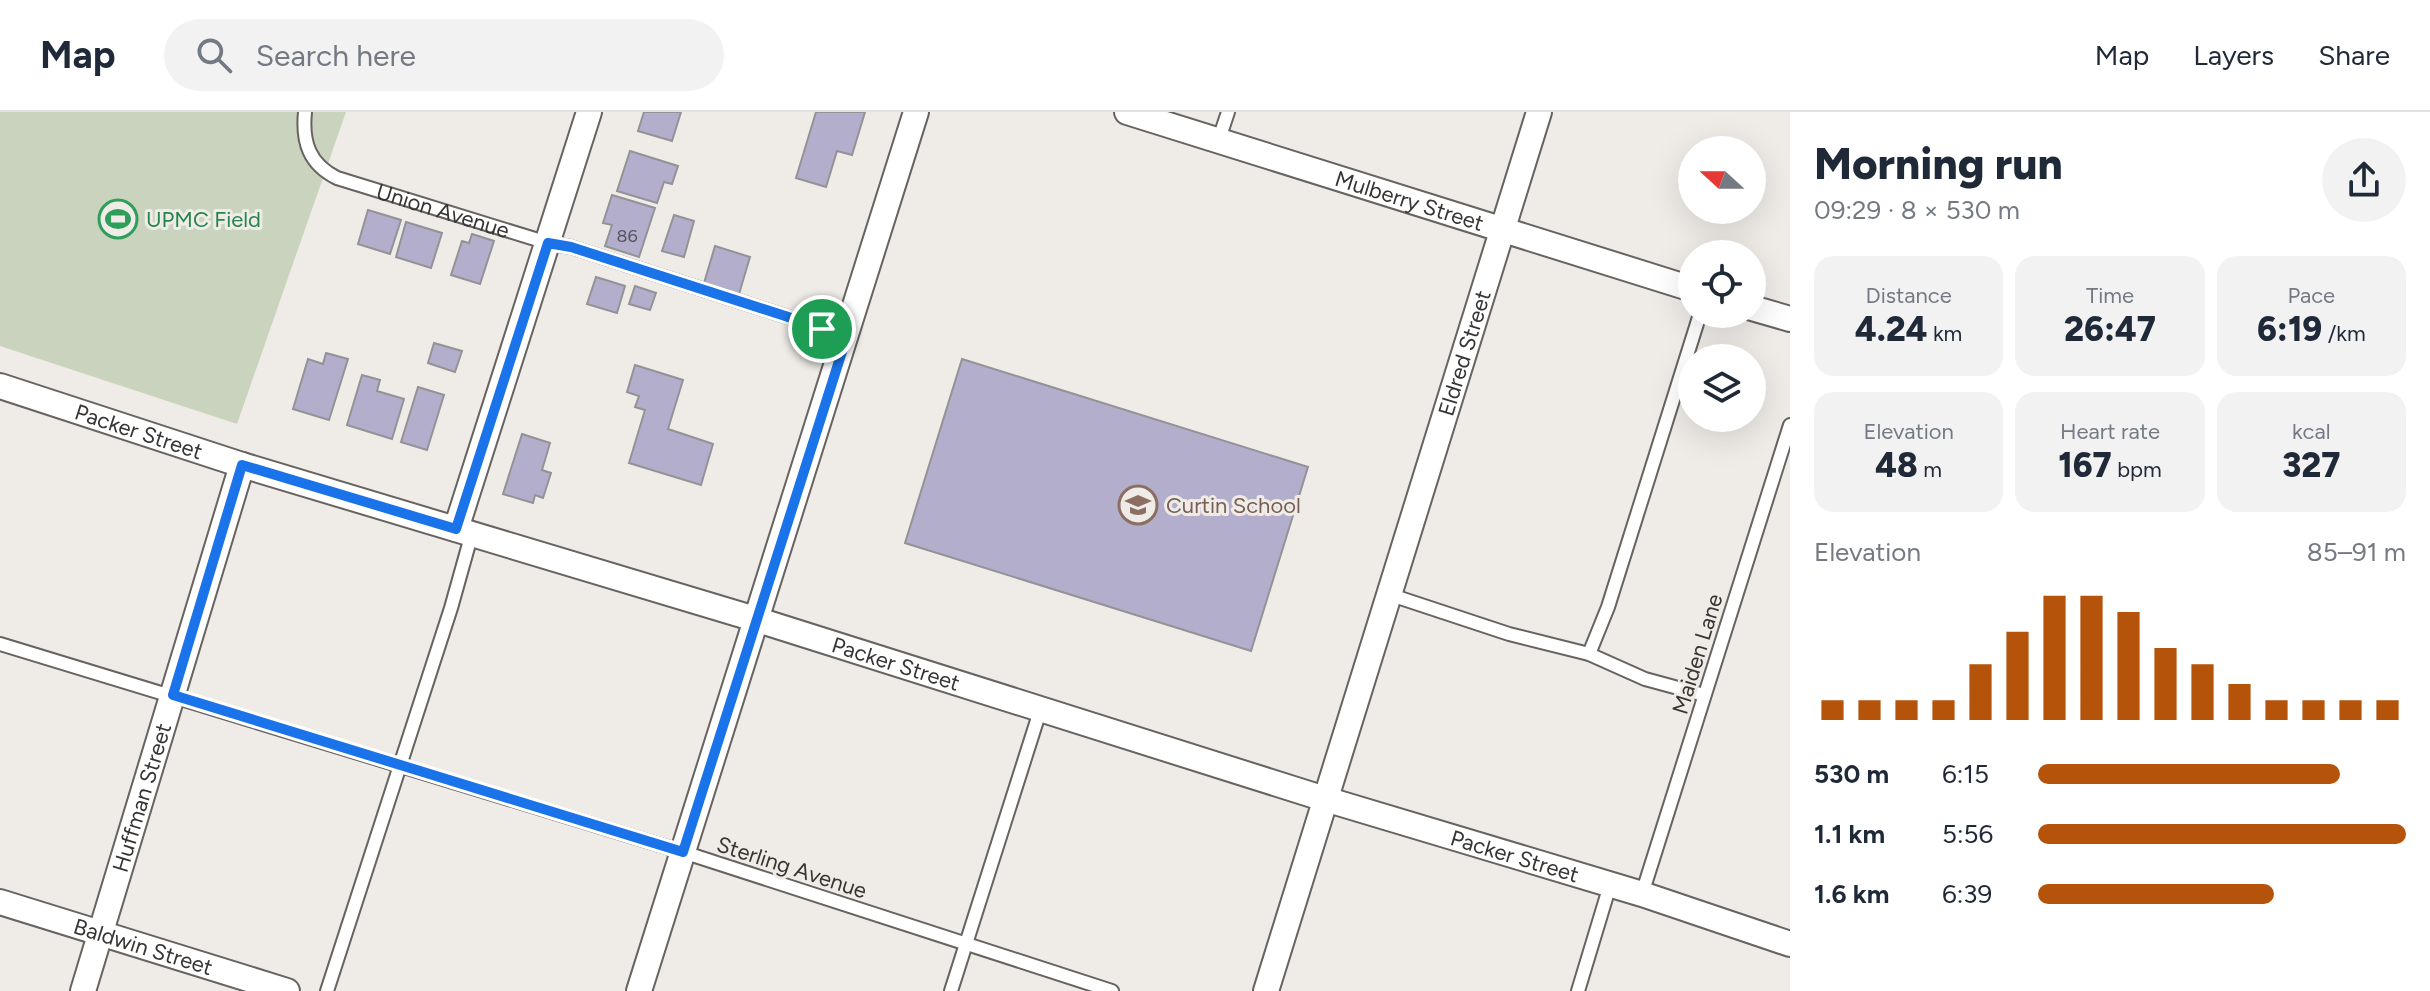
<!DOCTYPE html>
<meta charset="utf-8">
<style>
:root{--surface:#fff;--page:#f2f2f3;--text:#1f2937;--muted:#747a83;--line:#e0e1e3;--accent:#b45309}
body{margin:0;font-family:Figtree,sans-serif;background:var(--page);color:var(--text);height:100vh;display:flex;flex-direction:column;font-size:30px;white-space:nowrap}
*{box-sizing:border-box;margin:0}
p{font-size:26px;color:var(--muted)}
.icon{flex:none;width:44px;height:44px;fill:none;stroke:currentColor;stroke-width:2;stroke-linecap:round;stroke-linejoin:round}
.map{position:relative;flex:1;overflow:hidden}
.drawer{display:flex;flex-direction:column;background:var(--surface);width:640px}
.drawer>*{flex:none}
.needle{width:52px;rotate:291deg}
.fabs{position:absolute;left:1678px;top:24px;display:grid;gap:16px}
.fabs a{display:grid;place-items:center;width:88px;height:88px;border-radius:50%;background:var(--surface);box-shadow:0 8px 32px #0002;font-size:40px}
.pin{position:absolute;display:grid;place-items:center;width:68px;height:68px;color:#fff;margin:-34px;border:4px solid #fff;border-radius:50%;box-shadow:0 2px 8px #0007}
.round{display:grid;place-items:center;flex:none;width:84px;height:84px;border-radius:42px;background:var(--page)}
.head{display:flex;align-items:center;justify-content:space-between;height:136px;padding:0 24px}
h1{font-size:44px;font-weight:800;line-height:60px}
.metrics{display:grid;grid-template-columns:repeat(3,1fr);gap:12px;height:136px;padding:8px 24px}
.metrics div{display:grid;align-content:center;border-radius:20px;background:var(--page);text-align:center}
.metrics b{font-size:34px;font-weight:800}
.metrics small{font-size:22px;font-weight:400}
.metrics p{font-size:22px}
.chart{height:224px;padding:16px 24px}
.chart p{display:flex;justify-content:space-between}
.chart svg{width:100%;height:144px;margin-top:8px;stroke:var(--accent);stroke-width:6}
ul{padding:0 24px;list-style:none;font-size:26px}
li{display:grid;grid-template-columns:128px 96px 1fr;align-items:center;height:60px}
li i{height:20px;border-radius:10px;background:var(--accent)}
header{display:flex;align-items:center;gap:48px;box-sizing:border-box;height:112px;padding:0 40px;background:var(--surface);border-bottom:2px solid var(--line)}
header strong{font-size:38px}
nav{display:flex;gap:44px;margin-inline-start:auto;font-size:28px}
.search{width:560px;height:72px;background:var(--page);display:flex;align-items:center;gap:20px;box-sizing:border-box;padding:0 28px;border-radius:44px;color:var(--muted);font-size:30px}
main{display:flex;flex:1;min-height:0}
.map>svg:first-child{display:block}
</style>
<header>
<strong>Map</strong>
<div class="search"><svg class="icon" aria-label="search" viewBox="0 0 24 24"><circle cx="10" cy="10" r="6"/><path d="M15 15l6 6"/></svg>Search here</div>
<nav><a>Map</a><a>Layers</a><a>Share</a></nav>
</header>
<main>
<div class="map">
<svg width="1790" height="879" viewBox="0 0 1790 879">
<rect width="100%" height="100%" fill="#efece8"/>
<path fill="#cad3bd" d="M0 0H346L237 312 0 234Z"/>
<path fill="#b4aecd" stroke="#939297" stroke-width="2" d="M644 0H681L672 29 638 19Z
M816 0H865L852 43 837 39 826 75 796 66Z
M630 39 678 54 672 72 664 70 657 91 617 79Z
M612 83 655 96 639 145 605 134 612 113 603 111Z
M368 98 401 108 390 142 358 132Z
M674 103 694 109 684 145 662 139Z
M406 110 442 121 431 156 396 145Z
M472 122 494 129 480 172 451 163 462 129 469 131Z
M715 134 750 145 739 182 704 171Z
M596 165 625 174 617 201 587 192Z
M635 174 656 181 650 198 629 192Z
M434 231 462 239 455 260 428 251Z
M326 241 348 247 329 308 293 297 308 247 323 252Z
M962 247 1308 355 1251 539 905 431Z
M635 253 683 268 668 317 713 332 701 373 629 351 645 298 635 295 639 284 627 280Z
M362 263 380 268 377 279 404 287 392 327 347 313Z
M418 275 444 283 427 338 401 330Z
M522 322 550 331 542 358 551 361 543 386 535 383 533 391 503 382Z"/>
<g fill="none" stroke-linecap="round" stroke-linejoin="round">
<g stroke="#666360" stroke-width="16">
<g id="service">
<path id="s1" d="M305 0C302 30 309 52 337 66L548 131 571 135 847 224"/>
<path d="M1219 27 1228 0"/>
<path d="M1388 482 1509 522 1589 542 1645 567 1704 583"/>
<path d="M0 532 683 740 1112 879"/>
<path d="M1589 542 1608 495 1700 202"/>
<path d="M1642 782 1790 313"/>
<path d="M327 879 451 496 472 421"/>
<path d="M951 879 1040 599"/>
<path d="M1578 879 1610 773"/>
</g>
</g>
<g stroke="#666360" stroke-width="28">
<g id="minor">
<path id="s2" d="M1127 0 1692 177"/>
<path d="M1752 196 1790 207"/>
<path id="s3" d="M0 274 242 353 755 507 1325 687 1642 782 1790 832"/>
<path d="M456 417 589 0"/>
<path id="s4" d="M0 790 287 879"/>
<path id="s5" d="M83 879 242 353"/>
<path d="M639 879 916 0"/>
<path id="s6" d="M1266 879 1539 0"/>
</g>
</g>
<use href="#service" stroke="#fff" stroke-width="12"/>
<use href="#minor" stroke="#fff" stroke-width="24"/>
</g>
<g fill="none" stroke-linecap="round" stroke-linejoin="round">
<g stroke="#fff" stroke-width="16">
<path id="route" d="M548 131 571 135 847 224 683 740 173 583 242 353 456 417Z"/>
</g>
<use href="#route" stroke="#1a73e8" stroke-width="10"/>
</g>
<defs>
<g id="stadium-ring" transform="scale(2)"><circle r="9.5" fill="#efece8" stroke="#2e9e5b" stroke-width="1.5"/><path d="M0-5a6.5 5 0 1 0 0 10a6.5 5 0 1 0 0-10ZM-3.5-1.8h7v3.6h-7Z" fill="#2e9e5b"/></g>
<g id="school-ring" transform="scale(2)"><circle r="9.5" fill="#efece8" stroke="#8d6e63" stroke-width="1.5"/><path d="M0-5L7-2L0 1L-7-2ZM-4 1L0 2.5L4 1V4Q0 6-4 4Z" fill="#8d6e63"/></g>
</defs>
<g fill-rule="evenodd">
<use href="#stadium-ring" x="118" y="107"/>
<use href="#school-ring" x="1138" y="393"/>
</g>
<g text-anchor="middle" stroke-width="6" stroke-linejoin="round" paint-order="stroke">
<g font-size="18" fill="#56535a">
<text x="627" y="130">86</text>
</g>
<g font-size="22" fill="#373534" stroke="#efece8">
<text dy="8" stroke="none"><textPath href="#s2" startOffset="296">Mulberry Street</textPath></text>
<text dy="8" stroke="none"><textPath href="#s1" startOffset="190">Union Avenue</textPath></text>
<text dy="8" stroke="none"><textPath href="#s6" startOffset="668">Eldred Street</textPath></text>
<text dy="8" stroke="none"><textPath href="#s3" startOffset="146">Packer Street</textPath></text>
<text transform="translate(1697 542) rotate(-73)" y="8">Maiden Lane</text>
<text dy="8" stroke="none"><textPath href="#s3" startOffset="938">Packer Street</textPath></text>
<text dy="8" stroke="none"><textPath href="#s5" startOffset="202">Huffman Street</textPath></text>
<text dy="8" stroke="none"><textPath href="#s3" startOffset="1586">Packer Street</textPath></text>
<text transform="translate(792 755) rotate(18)" y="8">Sterling Avenue</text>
<text dy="8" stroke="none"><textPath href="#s4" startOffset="150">Baldwin Street</textPath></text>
</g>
<g font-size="22" fill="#27864d" stroke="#efece8" text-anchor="start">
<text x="146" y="115">UPMC Field</text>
</g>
<g font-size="22" fill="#785e54" stroke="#efece8" text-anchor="start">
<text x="1166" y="401">Curtin School</text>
</g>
</g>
</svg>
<div class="fabs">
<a><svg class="needle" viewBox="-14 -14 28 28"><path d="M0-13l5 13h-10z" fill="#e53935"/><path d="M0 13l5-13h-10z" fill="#747a83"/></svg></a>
<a><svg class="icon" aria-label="locate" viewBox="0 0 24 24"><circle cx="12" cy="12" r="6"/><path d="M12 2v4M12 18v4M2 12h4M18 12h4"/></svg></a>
<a><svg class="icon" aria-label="layers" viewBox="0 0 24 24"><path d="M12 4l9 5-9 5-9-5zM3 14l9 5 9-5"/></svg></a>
</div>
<div class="pin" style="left:822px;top:217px;background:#1e9e55"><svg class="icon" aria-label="arrive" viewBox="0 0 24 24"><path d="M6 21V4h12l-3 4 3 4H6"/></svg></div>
</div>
<section class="drawer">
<div class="head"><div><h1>Morning run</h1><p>09:29 · 8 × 530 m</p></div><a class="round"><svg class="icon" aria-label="share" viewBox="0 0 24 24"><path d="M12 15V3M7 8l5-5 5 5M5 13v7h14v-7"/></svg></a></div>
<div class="metrics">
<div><p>Distance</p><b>4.24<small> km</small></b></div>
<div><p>Time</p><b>26:47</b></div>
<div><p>Pace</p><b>6:19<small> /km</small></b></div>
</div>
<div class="metrics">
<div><p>Elevation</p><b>48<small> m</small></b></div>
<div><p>Heart rate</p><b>167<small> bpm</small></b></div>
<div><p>kcal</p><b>327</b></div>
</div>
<div class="chart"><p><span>Elevation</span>85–91 m</p>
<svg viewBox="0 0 160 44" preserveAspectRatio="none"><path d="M5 44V38M15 44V38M25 44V38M35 44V38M45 44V27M55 44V17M65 44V6M75 44V6M85 44V11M95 44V22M105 44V27M115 44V33M125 44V38M135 44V38M145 44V38M155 44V38"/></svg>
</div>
<ul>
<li><b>530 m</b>6:15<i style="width:82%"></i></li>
<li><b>1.1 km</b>5:56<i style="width:100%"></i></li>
<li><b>1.6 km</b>6:39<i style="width:64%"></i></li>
</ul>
</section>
</main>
